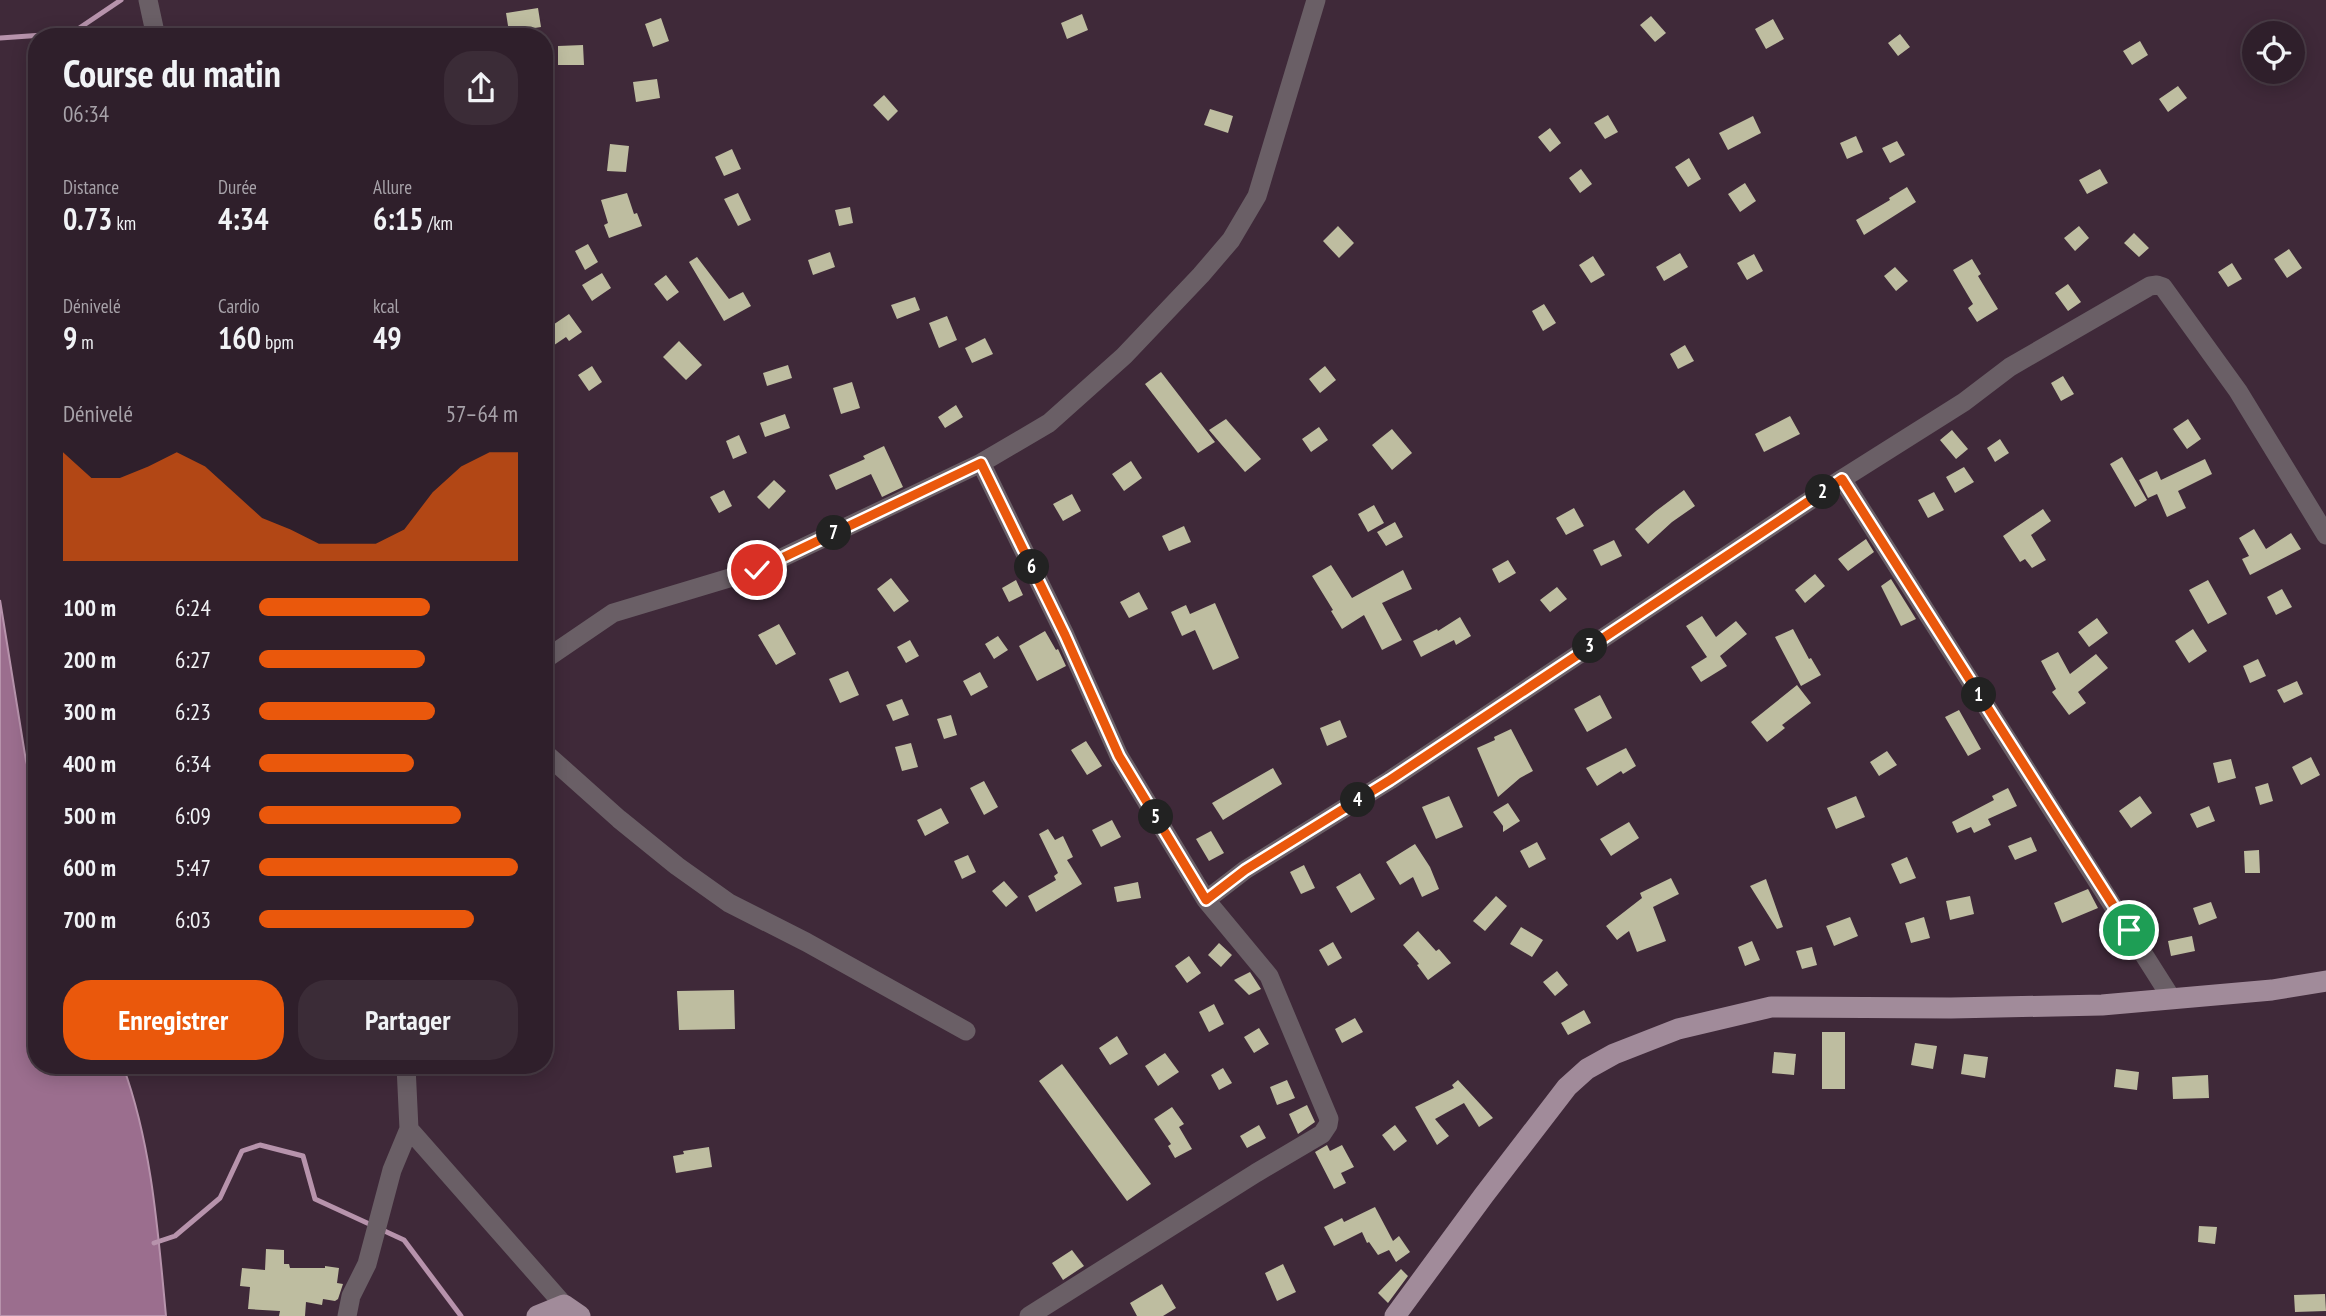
<!DOCTYPE html>
<html lang="fr">
<meta charset="utf-8">
<style>
:root{--surface:#2f1f2b;--page:#3b2c37;--text:#f1f3f6;--muted:#a7a2a9;--line:#4a3d47;--accent:#ea580c}
body{margin:0;font-family:"PT Sans Narrow",sans-serif;background:var(--page);color:var(--text);height:100vh;display:flex;flex-direction:column;font-size:26px;white-space:nowrap}
*{box-sizing:border-box;margin:0}
p{font-size:23px;color:var(--muted)}
.icon{flex:none;width:38px;height:38px;fill:none;stroke:currentColor;stroke-width:2;stroke-linecap:round;stroke-linejoin:round}
.map{position:relative;flex:1;overflow:hidden}
.drawer{position:absolute;left:28px;top:28px;width:525px;height:1046px;display:flex;flex-direction:column;background:var(--surface);border-radius:28px;box-shadow:0 4px 18px #0003,0 0 0 2px var(--line)}
.drawer>*{flex:none}
.controls{position:absolute;left:2242px;top:21px;display:grid;gap:14px}
.controls a{display:grid;place-items:center;width:63px;height:63px;border-radius:50%;background:var(--surface);box-shadow:0 4px 18px #0003,0 0 0 2px var(--line);font-size:35px}
.pin{position:absolute;display:grid;place-items:center;width:60px;height:60px;color:#fff;margin:-30px;border:4px solid #fff;border-radius:50%;box-shadow:0 2px 7px #0007}
.km{position:absolute;width:35px;height:35px;margin:-18px;border-radius:50%;background:#222;color:#fff;font-size:19px;line-height:35px;text-align:center}
.round{display:grid;place-items:center;flex:none;width:74px;height:74px;border-radius:28px;background:var(--page)}
.overview{display:flex;align-items:center;justify-content:space-between;height:119px;padding:0 35px}
h1{font-size:38px;font-weight:800;line-height:52px}
.metrics{display:grid;grid-template-columns:repeat(3,1fr);gap:10px;height:119px;padding:7px 35px}
.metrics div{display:grid;align-content:center}
.metrics b{font-size:30px;font-weight:800}
.metrics small{font-size:19px;font-weight:400}
.metrics p{font-size:19px}
.chart{height:196px;padding:14px 35px}
.chart p{display:flex;justify-content:space-between}
.chart svg{width:100%;height:126px;margin-top:7px;fill:var(--accent);opacity:.7}
.button{display:flex;gap:14px;margin-top:auto;padding:14px 35px}
.button a{flex:1;height:80px;border-radius:28px;background:var(--accent);color:#fff;font-size:28px;font-weight:800;line-height:80px;text-align:center}
.button a+a{background:var(--page);color:var(--text)}
ul{padding:0 35px;list-style:none;font-size:23px}
li{display:grid;grid-template-columns:112px 84px 1fr;align-items:center;height:52px}
li i{height:18px;border-radius:9px;background:var(--accent)}
.map>svg:first-child{display:block}
</style>
<div class="map">
<svg width="2326" height="1316" viewBox="0 0 2326 1316">
<rect width="100%" height="100%" fill="#3f2939"/>
<path fill="#9b6e8e" stroke="#b793ac" stroke-width="2" d="M0 600 26 761 37 798V1066H123C152 1145 158 1232 166 1316H0Z"/>
<g fill="none" stroke-linecap="round" stroke-linejoin="round">
<path stroke="#b793ac" stroke-width="5" d="M0 38 72 33 121 0
M154 1243 175 1236 220 1198 242 1151 260 1145 303 1156 315 1199 404 1240 461 1316"/>
</g>
<path fill="#bebda0" d="M538 8 541 27 509 32 506 13Z
M1082 14 1088 30 1067 39 1061 23Z
M1651 16 1666 33 1655 42 1640 25Z
M661 18 669 41 653 47 645 24Z
M1773 19 1784 39 1766 49 1755 29Z
M1900 34 1910 47 1898 56 1888 43Z
M2140 41 2148 55 2132 65 2123 51Z
M583 45 584 65H558V46Z
M657 79 660 98 636 102 633 82Z
M2178 86 2187 98 2168 112 2159 99Z
M884 95 898 111 888 121 873 105Z
M1210 109 1233 116 1228 133 1204 125Z
M1608 115 1618 132 1605 139 1594 123Z
M1753 116 1761 133 1728 150 1719 133Z
M1550 128 1561 143 1550 152 1538 137Z
M1856 136 1863 152 1847 159 1840 143Z
M1897 141 1905 155 1890 163 1882 148Z
M610 144 629 146 626 172 607 171Z
M732 149 741 169 724 176 715 157Z
M1689 158 1701 179 1688 187 1675 167Z
M1581 169 1592 184 1580 193 1569 178Z
M2100 169 2108 183 2087 194 2079 180Z
M1745 183 1756 201 1740 212 1728 194Z
M1907 187 1916 202 1864 235 1856 220 1890 200 1889 198Z
M627 193 634 214 637 213 642 226 609 238 604 225 608 223 601 200Z
M738 193 751 220 738 226 724 199Z
M850 207 853 223 839 226 835 210Z
M1338 226 1354 243 1339 258 1323 241Z
M2079 226 2089 238 2075 251 2064 238Z
M2134 233 2149 248 2139 257 2124 243Z
M588 244 598 262 585 270 575 251Z
M2289 249 2302 268 2287 278 2274 259Z
M830 252 835 267 813 275 808 260Z
M1680 253 1688 267 1664 281 1656 267Z
M1754 254 1763 271 1747 280 1737 263Z
M1593 256 1605 275 1591 283 1579 265Z
M697 257 729 299 743 292 751 306 724 321 689 262Z
M1972 259 1981 274 1978 276 1998 309 1977 322 1968 308 1973 304 1953 270Z
M2232 263 2242 279 2228 287 2218 272Z
M1895 267 1908 281 1896 291 1884 276Z
M602 273 611 288 592 301 582 285Z
M666 275 679 292 667 301 654 284Z
M2068 284 2081 302 2068 311 2055 293Z
M915 297 920 310 897 319 891 305Z
M1544 304 1556 323 1543 331 1532 311Z
M569 314 582 332 569 341 566 337 544 352V331Z
M947 316 957 340 939 348 929 323Z
M985 338 993 354 972 363 965 348Z
M679 341 702 365 686 380 663 357Z
M1685 345 1694 361 1678 369 1670 354Z
M788 365 792 378 767 386 763 373Z
M592 366 602 382 589 391 578 375Z
M1325 366 1336 380 1320 393 1309 379Z
M1161 372 1215 442 1198 453 1145 384Z
M2063 376 2074 394 2061 401 2051 383Z
M852 382 860 408 841 414 833 388Z
M956 405 963 417 945 428 938 417Z
M785 414 790 428 765 437 760 423Z
M1790 416 1800 434 1764 452 1755 434Z
M1226 419 1261 459 1245 472 1209 430Z
M2188 419 2201 439 2187 449 2173 429Z
M1319 427 1328 440 1311 452 1302 439Z
M1392 429 1412 453 1392 470 1372 445Z
M1952 430 1968 449 1956 459 1940 440Z
M739 435 747 453 733 459 726 441Z
M2000 439 2009 453 1995 462 1987 448Z
M884 446 903 487 882 497 871 474 836 490 829 475 865 459 863 456Z
M2122 457 2147 500 2135 507 2110 464Z
M2205 459 2212 474 2178 491 2186 508 2167 517 2157 494 2148 498 2139 480 2157 471 2161 480Z
M1131 461 1142 478 1124 491 1112 474Z
M1964 467 1974 482 1955 493 1946 477Z
M774 480 786 491 769 509 757 497Z
M724 490 732 506 719 513 710 497Z
M1684 490 1695 506 1672 522 1648 544 1635 529 1656 511Z
M1934 492 1944 510 1928 518 1918 500Z
M1072 494 1081 511 1063 521 1053 504Z
M1374 505 1384 523 1368 532 1358 514Z
M1574 508 1584 526 1566 535 1556 518Z
M2043 509 2051 521 2031 535 2046 560 2032 568 2025 559 2020 562 2003 536Z
M1395 522 1403 537 1386 546 1377 532Z
M1184 526 1191 542 1169 551 1162 536Z
M2254 529 2266 549 2291 533 2301 549 2250 575 2242 559 2249 556 2239 538Z
M1866 539 1874 552 1848 571 1838 559Z
M1614 540 1622 556 1601 566 1593 550Z
M1508 560 1516 573 1499 583 1492 569Z
M1331 565 1352 598 1403 570 1412 589 1382 603 1402 640 1382 650 1364 615 1342 629 1331 611 1333 610 1312 576Z
M1815 574 1825 586 1805 603 1795 590Z
M891 578 909 601 894 612 877 589Z
M1891 579 1916 619 1901 626 1881 586Z
M1016 580 1023 595 1009 602 1002 588Z
M2208 580 2227 614 2208 624 2189 590Z
M1557 587 1567 599 1550 612 1540 600Z
M2282 589 2292 607 2276 615 2267 597Z
M1139 592 1148 609 1129 618 1120 602Z
M1215 603 1239 658 1213 670 1195 630 1182 636 1171 612 1186 605 1190 614Z
M1702 616 1716 637 1736 621 1747 634 1720 656 1727 666 1701 682 1691 667 1707 657 1686 626Z
M1460 617 1471 636 1456 645 1454 640 1421 657 1413 641 1437 629 1438 631Z
M2097 618 2108 633 2089 647 2078 632Z
M779 624 796 654 776 665 758 635Z
M1793 629 1809 659 1811 658 1821 675 1801 686 1775 637Z
M2193 629 2207 651 2189 663 2175 641Z
M1045 631 1056 650 1058 649 1066 666 1037 681 1019 646Z
M998 636 1008 650 994 659 985 644Z
M910 640 919 656 906 663 897 647Z
M2058 652 2070 674 2096 654 2108 668 2078 692 2086 703 2069 715 2052 692 2056 689 2041 661Z
M2258 659 2266 676 2250 683 2243 666Z
M848 671 859 695 840 703 829 679Z
M980 672 988 687 971 696 963 681Z
M2297 681 2303 694 2284 703 2277 690Z
M1797 685 1811 703 1782 725 1785 728 1767 742 1751 722Z
M1600 695 1612 718 1587 732 1574 709Z
M902 699 909 715 893 721 886 705Z
M1959 710 1981 749 1968 756 1945 717Z
M951 715 957 735 944 739 937 719Z
M1340 720 1347 737 1327 746 1320 728Z
M1511 729 1533 771 1520 778 1498 797 1477 748 1495 740 1494 737Z
M1086 741 1102 766 1087 775 1071 750Z
M911 743 918 767 902 771 895 747Z
M1626 748 1636 766 1623 774 1621 771 1597 786 1586 768Z
M1887 751 1897 765 1879 776 1870 762Z
M2311 757 2320 775 2301 785 2292 767Z
M2231 759 2236 778 2218 783 2213 763Z
M1273 768 1282 784 1223 820 1212 803Z
M984 781 998 807 984 815 970 788Z
M2268 783 2273 801 2260 805 2255 787Z
M2008 788 2017 806 1988 819 1991 825 1974 833 1971 827 1957 833 1952 822 1994 800 1992 796Z
M1449 796 1463 827 1436 839 1422 807Z
M1856 796 1865 817 1836 829 1827 808Z
M2140 796 2152 813 2131 828 2119 811Z
M1508 803 1520 821 1503 832V826L1493 812Z
M2209 806 2215 821 2197 828 2190 814Z
M941 808 949 823 925 836 917 820Z
M1112 820 1121 837 1101 847 1092 830Z
M1629 822 1639 838 1611 856 1600 839Z
M1048 829 1055 840 1063 836 1073 857 1067 860 1082 884 1036 912 1028 896 1056 880 1054 876 1058 873 1039 834Z
M1211 831 1224 853 1209 861 1196 839Z
M2031 837 2037 851 2015 860 2008 846Z
M1537 842 1546 859 1529 868 1520 851Z
M1415 844 1430 867 1439 889 1422 897 1413 877 1400 885 1386 862Z
M2259 850 2260 873H2245L2244 851Z
M968 855 976 872 962 879 954 861Z
M1907 857 1916 878 1900 884 1891 864Z
M1304 865 1315 888 1301 894 1290 872Z
M1360 873 1375 899 1351 913 1336 887Z
M1671 878 1679 894 1653 907 1666 941 1637 952 1629 931 1617 940 1606 926 1642 898 1640 893Z
M1766 879 1783 927 1777 929 1750 886Z
M1004 881 1018 897 1006 907 992 891Z
M1138 882 1141 898 1117 902 1114 887Z
M2088 889 2098 908 2062 923 2054 903Z
M1496 896 1507 906 1485 931 1473 921Z
M1970 896 1974 914 1950 920 1946 901Z
M2211 902 2217 918 2199 925 2193 908Z
M1850 917 1858 936 1834 946 1826 926Z
M1924 917 1930 938 1911 943 1905 923Z
M1521 927 1543 940 1532 957 1510 944Z
M1418 931 1436 951 1439 949 1451 963 1428 980 1417 965 1419 964 1403 945Z
M2192 936 2195 951 2171 956 2168 941Z
M1752 941 1760 960 1745 966 1738 947Z
M1333 942 1342 958 1328 966 1319 950Z
M1219 943 1232 955 1221 967 1208 955Z
M1812 947 1817 965 1802 969 1796 951Z
M1189 956 1201 973 1187 983 1175 966Z
M1557 971 1568 985 1555 996 1543 982Z
M1250 972 1261 989 1249 995 1234 980Z
M734 990 735 1029 679 1030 677 991Z
M1214 1004 1224 1024 1209 1032 1199 1012Z
M1584 1010 1591 1023 1568 1035 1561 1023Z
M1355 1018 1363 1032 1342 1043 1335 1029Z
M1259 1028 1269 1044 1254 1053 1244 1037Z
M1822 1032H1845V1089H1822Z
M1117 1036 1128 1054 1110 1065 1099 1048Z
M1915 1043 1937 1046 1933 1069 1911 1065Z
M1774 1052 1796 1054 1794 1075 1772 1073Z
M1165 1053 1179 1072 1158 1086 1145 1066Z
M1964 1054 1988 1057 1985 1078 1961 1074Z
M1062 1064 1151 1184 1127 1201 1039 1081Z
M1223 1068 1232 1083 1219 1090 1211 1075Z
M2116 1069 2139 1072 2137 1090 2114 1087Z
M2208 1075 2209 1098 2173 1099 2172 1077Z
M1287 1080 1295 1098 1277 1105 1270 1087Z
M1458 1080 1493 1118 1479 1127 1464 1103 1435 1119 1449 1136 1437 1145 1415 1107 1454 1088 1452 1085Z
M1307 1105 1315 1122 1298 1134 1289 1114Z
M1172 1107 1184 1124 1179 1127 1192 1149 1175 1158 1168 1146 1171 1144 1154 1119Z
M1259 1125 1266 1138 1247 1148 1240 1136Z
M1395 1125 1407 1141 1394 1151 1382 1135Z
M1327 1145 1330 1151 1342 1145 1354 1167 1341 1173 1346 1183 1334 1189 1315 1152Z
M709 1147 712 1167 676 1173 673 1156 684 1154 683 1151Z
M1375 1207 1393 1241 1399 1236 1410 1252 1396 1262 1389 1250 1378 1255 1369 1242 1367 1243 1362 1232 1334 1246 1324 1227 1342 1218 1344 1222Z
M2199 1226 2217 1227 2215 1244 2198 1242Z
M266 1249 284 1250V1264H289L290 1268H325V1266L339 1268 337 1283 343 1284 338 1299 335 1301 323 1299 322 1305 306 1302 305 1316H279L280 1311 248 1309 250 1287 240 1286 242 1268 265 1270Z
M1072 1250 1084 1266 1063 1280 1052 1263Z
M1283 1264 1296 1292 1277 1301 1265 1273Z
M1401 1269 1408 1276 1388 1303 1378 1293Z
M1162 1284 1176 1308 1163 1316H1137L1130 1303Z
M2325 1294 2326 1311 2295 1312 2294 1295Z"/>
<g fill="none" stroke-linecap="round" stroke-linejoin="round">
<path stroke="#6a5f66" stroke-width="19" d="M148 0 156 37
M981 463 1065 635 1119 756 1206 900 1269 976 1329 1119 1328 1125 1322 1134 1256 1173 1029 1316
M1842 479 2172 999
M544 660 613 613 756 570 981 463 1049 423 1124 356 1201 275 1231 240 1257 196 1316 0
M544 752 619 819 677 866 729 903 806 942 966 1031
M1206 900 1245 870 1390 780 1842 479 1964 402 2010 367 2150 286 2157 285 2163 287 2238 391 2326 535
M409 1129 564 1305
M347 1316 351 1296 367 1264 392 1170 409 1129 406 1066"/>
<path stroke="#a18b9a" stroke-width="21" d="M537 1316 564 1305 580 1316
M1395 1316 1484 1195 1567 1087 1587 1069 1614 1054 1678 1029 1771 1007 1951 1008 2102 1005 2272 990 2326 981"/>
</g>
<g fill="none" stroke-linecap="round" stroke-linejoin="round">
<g stroke="#fff" stroke-width="14">
<path id="route" d="M757 570 981 463 1065 635 1119 756 1206 900 1245 870 1390 780 1842 479 2129 930"/>
</g>
<use href="#route" stroke="#ea580c" stroke-width="9"/>
</g>
</svg>
<div class="controls">
<a><svg class="icon" aria-label="locate" viewBox="0 0 24 24"><circle cx="12" cy="12" r="6"/><path d="M12 2v4M12 18v4M2 12h4M18 12h4"/></svg></a>
</div>
<div class="pin" style="left:2129px;top:930px;background:#1e9e55"><svg class="icon" aria-label="arrive" viewBox="0 0 24 24"><path d="M6 21V4h12l-3 4 3 4H6"/></svg></div>
<div class="pin" style="left:757px;top:570px;background:#d93025"><svg class="icon" aria-label="check" viewBox="0 0 24 24"><path d="M5 12l5 5 9-10"/></svg></div>
<b class="km" style="left:1979px;top:695px">1</b>
<b class="km" style="left:1823px;top:492px">2</b>
<b class="km" style="left:1590px;top:646px">3</b>
<b class="km" style="left:1358px;top:800px">4</b>
<b class="km" style="left:1156px;top:817px">5</b>
<b class="km" style="left:1032px;top:567px">6</b>
<b class="km" style="left:834px;top:533px">7</b>
<section class="drawer">
<div class="overview"><div><h1>Course du matin</h1><p>06:34</p></div><a class="round"><svg class="icon" aria-label="share" viewBox="0 0 24 24"><path d="M12 15V3M7 8l5-5 5 5M5 13v7h14v-7"/></svg></a></div>
<div class="metrics">
<div><p>Distance</p><b>0.73<small> km</small></b></div>
<div><p>Durée</p><b>4:34</b></div>
<div><p>Allure</p><b>6:15<small> /km</small></b></div>
</div>
<div class="metrics">
<div><p>Dénivelé</p><b>9<small> m</small></b></div>
<div><p>Cardio</p><b>160<small> bpm</small></b></div>
<div><p>kcal</p><b>49</b></div>
</div>
<div class="chart"><p><span>Dénivelé</span>57–64 m</p>
<svg viewBox="0 0 160 44" preserveAspectRatio="none"><path d="M0 44V6L10 15L20 15L30 11L40 6L50 11L60 20L70 29L80 33L90 38L100 38L110 38L120 33L130 20L140 11L150 6L160 6V44z"/></svg>
</div>
<ul>
<li><b>100 m</b>6:24<i style="width:66%"></i></li>
<li><b>200 m</b>6:27<i style="width:64%"></i></li>
<li><b>300 m</b>6:23<i style="width:68%"></i></li>
<li><b>400 m</b>6:34<i style="width:60%"></i></li>
<li><b>500 m</b>6:09<i style="width:78%"></i></li>
<li><b>600 m</b>5:47<i style="width:100%"></i></li>
<li><b>700 m</b>6:03<i style="width:83%"></i></li>
</ul>
<div class="button"><a>Enregistrer</a><a>Partager</a></div>
</section>
</div>
